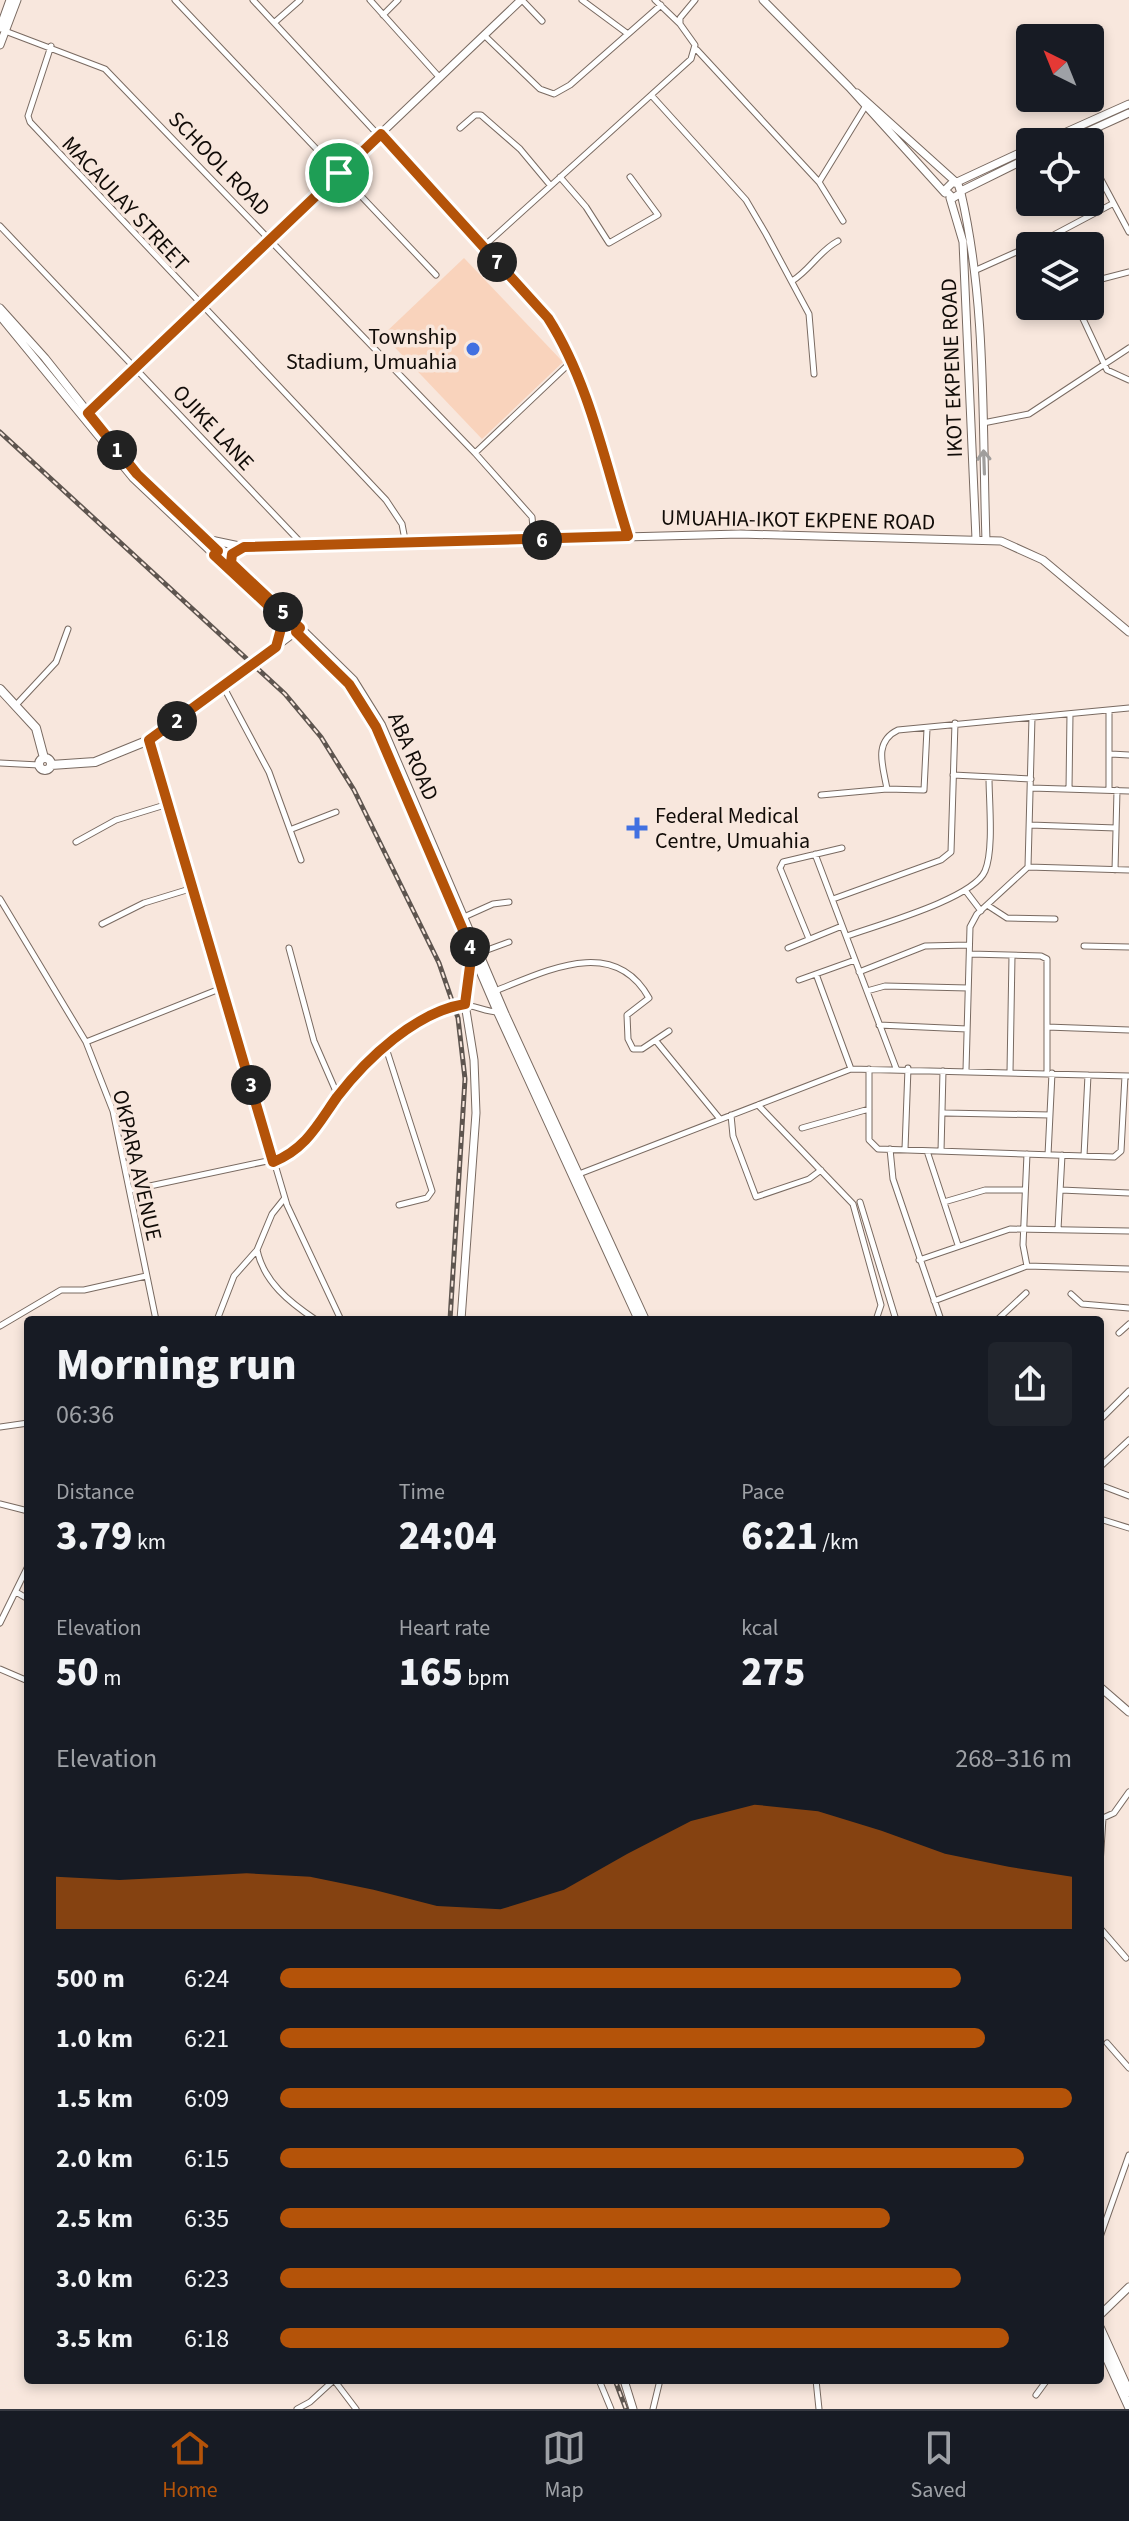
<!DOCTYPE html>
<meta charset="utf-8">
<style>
:root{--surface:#171b24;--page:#20242c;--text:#f1f3f6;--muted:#9ea1a6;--line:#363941;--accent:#b45309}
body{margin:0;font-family:"Source Sans 3",sans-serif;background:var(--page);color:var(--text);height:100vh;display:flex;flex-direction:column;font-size:30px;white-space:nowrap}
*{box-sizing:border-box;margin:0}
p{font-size:26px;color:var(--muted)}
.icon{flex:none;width:44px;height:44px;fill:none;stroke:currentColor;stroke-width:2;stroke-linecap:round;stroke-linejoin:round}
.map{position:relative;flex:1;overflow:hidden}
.panel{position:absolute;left:24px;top:1316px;width:1080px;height:1068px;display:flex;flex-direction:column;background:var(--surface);border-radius:8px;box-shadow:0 4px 12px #0003}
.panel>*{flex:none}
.needle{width:52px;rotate:317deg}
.buttons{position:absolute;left:1016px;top:24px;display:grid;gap:16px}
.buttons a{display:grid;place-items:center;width:88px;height:88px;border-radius:8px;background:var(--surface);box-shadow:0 4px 12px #0003;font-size:40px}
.pin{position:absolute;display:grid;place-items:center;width:68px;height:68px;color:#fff;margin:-34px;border:4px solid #fff;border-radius:50%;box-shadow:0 2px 8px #0007}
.km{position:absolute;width:40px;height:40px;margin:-20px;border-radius:50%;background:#222;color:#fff;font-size:22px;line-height:40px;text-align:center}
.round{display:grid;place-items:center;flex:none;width:84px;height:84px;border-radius:8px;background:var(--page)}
.summary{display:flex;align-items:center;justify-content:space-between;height:136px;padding:0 32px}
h1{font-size:44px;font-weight:800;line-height:60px}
.stats{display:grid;grid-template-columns:repeat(3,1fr);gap:12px;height:136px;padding:8px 32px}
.stats div{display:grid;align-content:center}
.stats b{font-size:40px;font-weight:800}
.stats small{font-size:22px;font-weight:400}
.stats p{font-size:22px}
.chart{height:224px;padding:16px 32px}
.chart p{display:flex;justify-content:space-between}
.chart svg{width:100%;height:144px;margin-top:8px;fill:var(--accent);opacity:.7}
ul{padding:0 32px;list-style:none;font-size:26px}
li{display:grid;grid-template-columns:128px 96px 1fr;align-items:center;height:60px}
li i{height:20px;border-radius:10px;background:var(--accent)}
.tab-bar{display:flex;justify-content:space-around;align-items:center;height:112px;border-top:2px solid var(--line);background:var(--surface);font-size:22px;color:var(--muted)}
.tab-bar a{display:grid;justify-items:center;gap:4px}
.tab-bar .selected{color:var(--accent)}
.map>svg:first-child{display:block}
</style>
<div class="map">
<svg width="1129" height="2409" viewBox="0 0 1129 2409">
<rect width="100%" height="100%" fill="#f8e7dd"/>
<path fill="#f9d3bc" d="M464 258 563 362 482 439 383 335Z"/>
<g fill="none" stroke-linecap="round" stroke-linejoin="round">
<g stroke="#796a61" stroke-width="7">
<path id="street" d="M175 0 436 275
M253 0 548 318C589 382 605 463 628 536
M370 0 440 78
M522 0 542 21
M582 0 628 34
M655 0 680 24
M383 15 398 0
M275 22 300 0
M5 31 105 69 475 453 532 517 534 539
M484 35 540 89 554 94 570 85 661 5
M51 46 28 116 30 122 386 500 402 524 406 545
M697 50 819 182
M652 96 746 200 766 234 809 314 814 374
M460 128 475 115H481L520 149 550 185
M1090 159 1129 232
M560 177 586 207 609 243 658 215 630 177
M843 221 819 182 865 107
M0 226 305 547
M1052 246 1048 238 1112 204
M483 247 691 59 695 45 680 24V18L695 0
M974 271 1048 238
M792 281C810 270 819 251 838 241
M1090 282 1129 272
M1077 306 1107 370 1129 380
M983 423 1029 414 1129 348
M475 453 571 362
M223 686 269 772 301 860
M16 705 56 662 68 629
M149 740 287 1205 341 1320
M1111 754 1129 755
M0 763 39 765
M953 775 1031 779
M1031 788 1129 791
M887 789C883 766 873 742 898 730L1129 708
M1069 789 1070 714
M1109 790V711
M821 795 887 789 924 790 927 729
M1030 825 1116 828
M292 829 336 812
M76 842 116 820 168 804
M815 854 896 1068
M1028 867 1129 870
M1115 870 1117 790
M965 890 981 911
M0 899 86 1042 113 1111 156 1320
M833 899 941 860 951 852 955 723
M987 905 1007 918 1055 919
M464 917 493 904 509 902
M102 924 144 903 193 888
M847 936C877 925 973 899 985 871 994 850 989 801 989 778
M809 939 780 868 783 862 842 848
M1084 946 1129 947
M289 948 314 1041 338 1096
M788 948 842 926
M479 953 509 942
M970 954 1041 956 1047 959V1074
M859 972 925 946 969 945
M816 974 851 1069
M799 980 855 960
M495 991C546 971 614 935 649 998L627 1015 628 1039 633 1049H642L669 1031
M867 991 885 986 968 988
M879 1025 967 1029
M1047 1027 1129 1030
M656 1041 720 1119
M86 1042 222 988
M386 1048 432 1191 427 1198 399 1205
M869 1069V1140L878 1149 1114 1157 1121 1151 1125 1076
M966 1070 970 927 977 914 1028 867 1032 717
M1010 1072 1012 956
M758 1105 853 1204 881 1305 876 1320
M945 1113 1050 1115
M731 1115 733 1136 756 1197 809 1179 821 1170
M802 1128 869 1109
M890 1149 893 1179 941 1320
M905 1149 908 1068
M927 1151 958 1245
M941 1151 943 1071
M1027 1154 1023 1245 1027 1266
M1048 1155 1052 1073
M1084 1156 1088 1075
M579 1174 851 1069 1129 1076
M131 1190 286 1157C310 1141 321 1119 338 1096 363 1063 419 1007 461 1005 473 1004 485 1012 498 1012
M1061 1190 1129 1193
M860 1202 896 1320
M944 1202 985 1190H1025
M1058 1229 1062 1155
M257 1250C264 1282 289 1302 316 1320
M919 1260 1010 1229 1129 1231
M1071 1294 1082 1304 1129 1308
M934 1301 1027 1266 1129 1269
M217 1320 234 1276 257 1250 272 1214 284 1199
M997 1320 1026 1293
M0 1326 61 1290H84L146 1276
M1119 1333 1129 1324
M1100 1420 1129 1391
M0 1427 28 1423
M1100 1467 1129 1440
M1100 1485 1129 1496
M0 1504 28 1511
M1100 1519 1129 1528
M16 1592 28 1599
M0 1623 28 1566
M0 1669 28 1681
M1100 1864 1103 1818 1114 1813 1129 1792
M1100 1928 1126 1958
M1107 2043 1129 2068
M1100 2237 1129 2155
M334 2380 356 2409
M599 2380 611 2409
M816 2380 819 2409
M1036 2395 1047 2380
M297 2409 310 2402 334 2380
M653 2409 660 2380"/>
</g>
<g stroke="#796a61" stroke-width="9">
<path id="secondary" d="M763 0 849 87 945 193
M0 28 10 0
M0 45 17 0
M857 93 958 184 961 193 953 198 945 190 953 182
M1044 142 1129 104
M1065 142 1129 113
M955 183 1030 148
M961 191 1030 157
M961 193C987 305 982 425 986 540
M950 198 963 242 976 539
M0 308 45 358 137 474 300 628
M0 316 133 478 296 632
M83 417 521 0
M206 539 244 547 740 534 1001 541 1043 560 1129 632
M461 1320 476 1113 474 1060 465 1004 472 951
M1100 1687 1129 1712
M1100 2315 1129 2287
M624 2380 633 2409"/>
</g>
<g stroke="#796a61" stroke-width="10">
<path id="primary" d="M273 610 283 629 279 642
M296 632 349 684 376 727 498 1012 639 1320
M0 689 36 728 44 758
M39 764a6 6 0 1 1 12 0a6 6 0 1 1-12 0Z
M51 765 95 762 149 740 300 628 353 680 381 725 505 1015 645 1320
M1100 2328 1129 2392
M1100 2343 1129 2407"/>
</g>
<use href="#street" stroke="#fff" stroke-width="5"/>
<use href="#secondary" stroke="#fff" stroke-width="7"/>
<use href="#primary" stroke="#fff" stroke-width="8"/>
<g stroke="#5e554f" stroke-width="5">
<path id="rail" d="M0 432 285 694 321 737 354 790 439 963 458 1018 465 1079 450 1320
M615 2380 626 2409"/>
</g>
<use href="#rail" stroke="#f8e7dd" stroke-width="2" stroke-dasharray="6" stroke-linecap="butt"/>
</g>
<defs><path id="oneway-shaft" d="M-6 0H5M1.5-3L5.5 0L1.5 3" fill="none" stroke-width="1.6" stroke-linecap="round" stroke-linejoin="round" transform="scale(2)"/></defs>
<use stroke="#a09e9c" href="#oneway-shaft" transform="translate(984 462) rotate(-92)"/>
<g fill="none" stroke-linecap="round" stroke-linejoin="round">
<g stroke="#fff" stroke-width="16">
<path id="route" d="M381 134 548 318C589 382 605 463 628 536L244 547 232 554 231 563 300 628 296 632 349 684 376 727 472 951 465 1004C416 1012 367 1058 337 1097 318 1124 306 1149 273 1162L149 740 276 647 282 625 273 610 214 555 218 551 137 474 88 413Z"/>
</g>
<use href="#route" stroke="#b45309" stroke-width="10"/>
</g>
<g fill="#4170e1" stroke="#f8e7dd" stroke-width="3">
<circle cx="473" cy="349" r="8"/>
<path d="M633 816h8v8h8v8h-8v8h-8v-8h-8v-8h8z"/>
</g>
<g text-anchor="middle" stroke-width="7" stroke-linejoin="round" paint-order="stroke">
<g font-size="22" fill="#110c08" stroke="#f8e7dd">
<text transform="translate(220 163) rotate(46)" y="8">SCHOOL ROAD</text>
<text transform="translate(126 203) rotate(47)" y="8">MACAULAY STREET</text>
<text transform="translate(951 368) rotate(-92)" y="8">IKOT EKPENE ROAD</text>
<text transform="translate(214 427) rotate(47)" y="8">OJIKE LANE</text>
<text transform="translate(798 519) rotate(1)" y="8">UMUAHIA-IKOT EKPENE ROAD</text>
<text transform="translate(414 756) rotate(66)" y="8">ABA ROAD</text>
<text transform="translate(138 1165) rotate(77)" y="8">OKPARA AVENUE</text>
</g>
<g font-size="22" fill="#110c08" stroke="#f8e7dd" text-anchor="end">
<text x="457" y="344">Township<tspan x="457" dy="25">Stadium, Umuahia</tspan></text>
<text x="655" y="823" text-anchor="start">Federal Medical<tspan x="655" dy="25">Centre, Umuahia</tspan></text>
</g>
</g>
</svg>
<div class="buttons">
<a><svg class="needle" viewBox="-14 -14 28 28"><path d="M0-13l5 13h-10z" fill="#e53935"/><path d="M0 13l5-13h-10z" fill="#9ea1a6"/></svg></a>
<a><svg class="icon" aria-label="locate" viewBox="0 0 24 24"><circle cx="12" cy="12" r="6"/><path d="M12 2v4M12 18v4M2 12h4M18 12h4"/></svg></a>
<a><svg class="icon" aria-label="layers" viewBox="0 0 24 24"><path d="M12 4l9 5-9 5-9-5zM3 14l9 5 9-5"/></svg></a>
</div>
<div class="pin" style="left:339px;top:173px;background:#1e9e55"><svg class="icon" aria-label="arrive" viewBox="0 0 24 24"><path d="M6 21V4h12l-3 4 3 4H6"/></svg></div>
<b class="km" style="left:117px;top:450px">1</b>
<b class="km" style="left:177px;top:721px">2</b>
<b class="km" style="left:251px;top:1085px">3</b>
<b class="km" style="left:470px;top:947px">4</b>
<b class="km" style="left:283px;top:612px">5</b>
<b class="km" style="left:542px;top:540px">6</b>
<b class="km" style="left:497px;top:262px">7</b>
<section class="panel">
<div class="summary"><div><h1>Morning run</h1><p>06:36</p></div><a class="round"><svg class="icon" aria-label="share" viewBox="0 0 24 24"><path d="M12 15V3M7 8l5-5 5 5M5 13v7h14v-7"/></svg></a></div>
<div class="stats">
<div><p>Distance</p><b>3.79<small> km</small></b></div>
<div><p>Time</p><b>24:04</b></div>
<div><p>Pace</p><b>6:21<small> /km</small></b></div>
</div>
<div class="stats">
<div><p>Elevation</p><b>50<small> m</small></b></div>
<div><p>Heart rate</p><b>165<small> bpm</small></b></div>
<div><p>kcal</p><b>275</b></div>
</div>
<div class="chart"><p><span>Elevation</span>268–316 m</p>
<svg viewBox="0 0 160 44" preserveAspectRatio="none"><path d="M0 44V28L10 29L20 28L30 27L40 28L50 32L60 37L70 38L80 32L90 21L100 11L110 6L120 8L130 14L140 21L150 25L160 28V44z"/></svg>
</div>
<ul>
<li><b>500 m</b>6:24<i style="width:86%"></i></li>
<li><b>1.0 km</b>6:21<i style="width:89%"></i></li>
<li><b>1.5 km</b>6:09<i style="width:100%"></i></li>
<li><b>2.0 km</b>6:15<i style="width:94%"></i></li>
<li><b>2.5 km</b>6:35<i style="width:77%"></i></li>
<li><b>3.0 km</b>6:23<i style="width:86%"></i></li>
<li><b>3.5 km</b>6:18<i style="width:92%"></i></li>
</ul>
</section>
</div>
<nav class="tab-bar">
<a class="selected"><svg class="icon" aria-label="home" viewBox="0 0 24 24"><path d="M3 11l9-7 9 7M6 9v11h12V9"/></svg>Home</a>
<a><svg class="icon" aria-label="map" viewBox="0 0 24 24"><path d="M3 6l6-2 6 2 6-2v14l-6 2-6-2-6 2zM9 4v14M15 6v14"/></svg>Map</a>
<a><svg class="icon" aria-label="saved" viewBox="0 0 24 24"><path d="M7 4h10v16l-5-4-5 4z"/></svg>Saved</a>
</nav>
